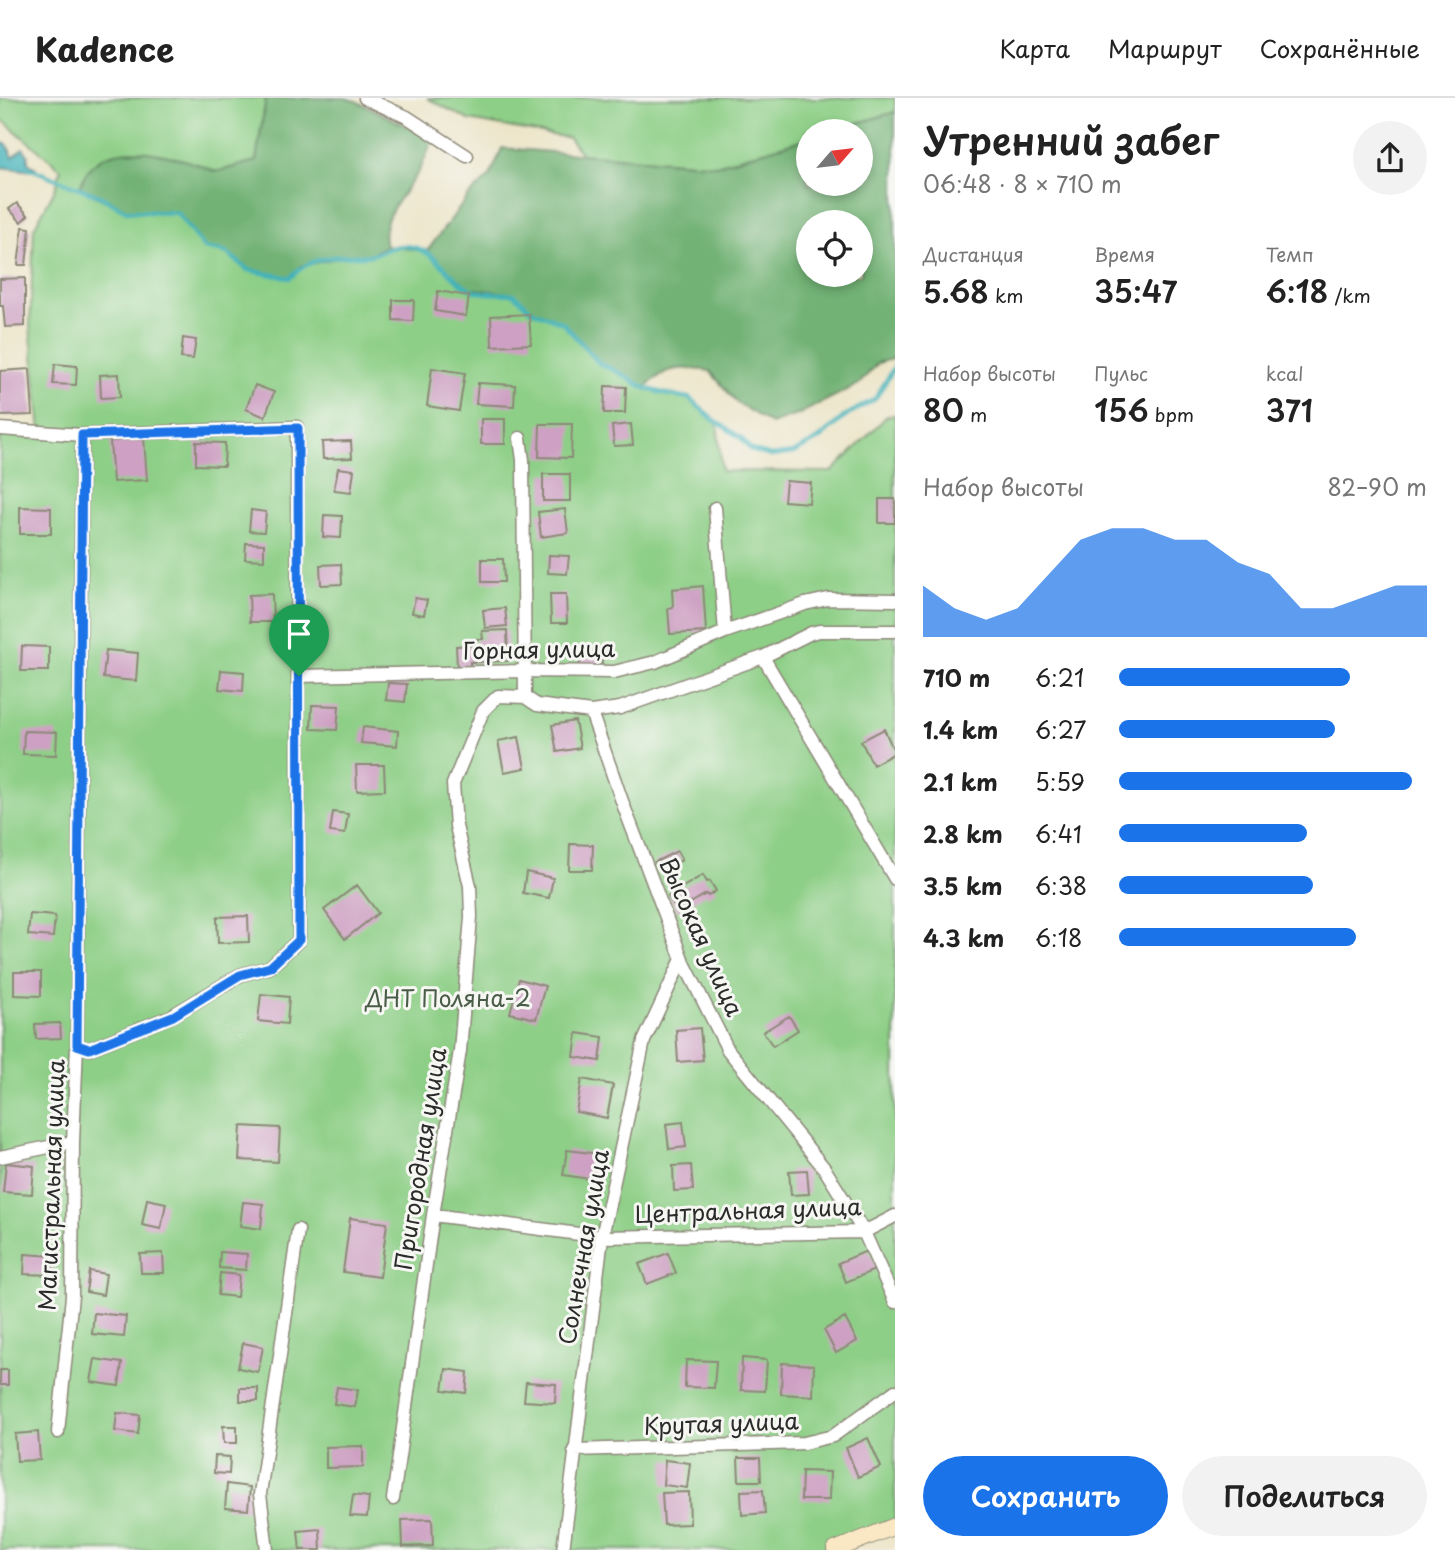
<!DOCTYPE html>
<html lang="ru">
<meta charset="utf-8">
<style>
:root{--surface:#fff;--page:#f2f2f2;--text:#222;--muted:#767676;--line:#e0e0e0;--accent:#1a73e8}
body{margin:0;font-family:"Playpen Sans",sans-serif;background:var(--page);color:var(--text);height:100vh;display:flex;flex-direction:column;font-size:26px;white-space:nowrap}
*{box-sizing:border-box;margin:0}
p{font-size:23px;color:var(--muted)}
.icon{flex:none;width:38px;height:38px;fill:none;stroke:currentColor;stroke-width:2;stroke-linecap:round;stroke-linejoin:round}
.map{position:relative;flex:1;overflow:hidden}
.details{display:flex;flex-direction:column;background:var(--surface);width:560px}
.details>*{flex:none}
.needle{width:46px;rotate:62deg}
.tools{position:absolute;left:796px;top:21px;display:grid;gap:14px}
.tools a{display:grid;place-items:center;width:77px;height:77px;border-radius:50%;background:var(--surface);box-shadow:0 4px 10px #0003;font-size:35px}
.pin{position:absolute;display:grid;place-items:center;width:60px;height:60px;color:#fff;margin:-72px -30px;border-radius:50% 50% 50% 0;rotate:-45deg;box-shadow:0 0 7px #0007}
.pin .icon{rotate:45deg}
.round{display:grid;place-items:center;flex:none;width:74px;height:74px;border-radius:37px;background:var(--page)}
.overview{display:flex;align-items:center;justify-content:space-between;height:119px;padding:0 28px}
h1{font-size:38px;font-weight:600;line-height:52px}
.stats{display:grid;grid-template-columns:repeat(3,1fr);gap:10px;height:119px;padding:7px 28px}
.stats div{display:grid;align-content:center}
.stats b{font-size:30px;font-weight:600}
.stats small{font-size:19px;font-weight:400}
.stats p{font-size:19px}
.chart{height:196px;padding:14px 28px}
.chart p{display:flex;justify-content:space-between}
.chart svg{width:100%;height:126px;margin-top:7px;fill:var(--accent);opacity:.7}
.primary-button{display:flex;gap:14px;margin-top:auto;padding:14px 28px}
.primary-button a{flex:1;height:80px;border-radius:42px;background:var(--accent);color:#fff;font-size:28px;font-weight:600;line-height:80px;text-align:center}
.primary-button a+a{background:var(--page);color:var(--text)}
ul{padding:0 28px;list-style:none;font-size:23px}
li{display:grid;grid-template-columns:112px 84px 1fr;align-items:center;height:52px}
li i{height:18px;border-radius:9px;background:var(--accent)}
header{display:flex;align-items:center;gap:42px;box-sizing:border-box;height:98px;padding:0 35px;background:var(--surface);border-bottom:2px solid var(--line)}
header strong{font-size:33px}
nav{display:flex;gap:38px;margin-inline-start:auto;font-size:24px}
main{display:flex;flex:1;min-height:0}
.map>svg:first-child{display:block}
</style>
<header>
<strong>Kadence</strong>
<nav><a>Карта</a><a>Маршрут</a><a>Сохранённые</a></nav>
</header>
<main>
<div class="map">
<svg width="895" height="1452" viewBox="0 0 895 1452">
<rect width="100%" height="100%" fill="#f6f6f2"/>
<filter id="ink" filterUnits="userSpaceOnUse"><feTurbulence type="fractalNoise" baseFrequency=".0143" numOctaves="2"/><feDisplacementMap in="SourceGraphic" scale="14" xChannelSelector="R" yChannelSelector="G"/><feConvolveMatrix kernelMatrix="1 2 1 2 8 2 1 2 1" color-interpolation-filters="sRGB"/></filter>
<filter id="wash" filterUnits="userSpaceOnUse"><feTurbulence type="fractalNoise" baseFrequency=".00686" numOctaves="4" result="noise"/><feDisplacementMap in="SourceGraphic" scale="28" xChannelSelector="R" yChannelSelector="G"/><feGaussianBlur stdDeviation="1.57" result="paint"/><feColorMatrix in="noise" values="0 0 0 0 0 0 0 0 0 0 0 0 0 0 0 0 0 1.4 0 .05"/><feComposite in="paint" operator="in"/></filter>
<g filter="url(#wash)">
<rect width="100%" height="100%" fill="#ece4c6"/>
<path fill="#8ecf87" stroke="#5c7d59" stroke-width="2" d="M0 0H266L256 63 216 74 196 65 79 90 127 113 177 115 204 150 223 153 248 172 301 168 345 158 369 157 386 148 427 153 468 190 514 196 531 212 563 225 600 266 621 275 645 290 689 300 717 325 722 373 832 374 887 318 895 317V1427L835 1452H0V331L41 333 30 229 34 130 56 89 61 71 0 20Z
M427 0H895V14L831 33H808V40L717 67 582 56 569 40 469 22Z"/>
<path fill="#72b274" stroke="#4e6e50" stroke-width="2" fill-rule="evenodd" d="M266 0H344L356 3 433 41C428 52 424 65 417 76 403 98 378 120 386 148L369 157 345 158 301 168 290 180 248 172 223 153 204 150 177 115 127 113 79 90C82 84 85 76 89 71 115 37 185 60 216 74L256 63Z
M895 14V260L878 265 859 286 797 317 771 326 737 305 710 273C680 269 667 267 645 290L621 275 600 266 563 225 531 212 514 196 468 190 427 153 467 100 490 78 502 50 717 67 808 40V86H861V33H831ZM861 124V177H808V124Z"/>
<path fill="#42b2b9" stroke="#366e72" stroke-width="2" d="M0 45 7 46 13 59 23 50 28 57V65L36 70 33 73 0 69Z"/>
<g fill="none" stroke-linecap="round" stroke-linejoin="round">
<path stroke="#42b2b9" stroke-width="4.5" d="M29 70 99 98 127 113 177 115 204 150 226 154 248 172 290 180C304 164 322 160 343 158 351 157 361 159 370 157 388 153 395 144 416 150 438 157 448 177 467 189 479 197 499 195 514 196L531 212 563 225 600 266 618 274 645 290 670 297 689 300 714 322 741 340 751 352 771 358 793 355 819 341 845 318 875 301 895 268"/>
</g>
<g id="blocks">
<path fill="#cea0c3" d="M17 105 28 117 21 124 9 111Z
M23 129 30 130 26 167H18Z
M25 180V228L5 229 3 208H0V181Z
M438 193 469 198 466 218 435 213Z
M393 202H414L413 223 393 222Z
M529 216 531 246 492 248 491 218Z
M183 240 196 242 193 261 181 260Z
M55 266 77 268 76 287 53 286Z
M432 270 465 275 459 313 427 308Z
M30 271 33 317 0 318V273Z
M119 276 120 299 101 300 100 277Z
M478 285 515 287 514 308 476 306Z
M255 287 274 294 265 319 246 311Z
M605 288 626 289 625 315H604Z
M481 321H505V346H481Z
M540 326H572L571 360 539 359Z
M631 326 633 347 614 348 612 328Z
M144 340 147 382 113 384 110 343Z
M351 343 352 360 323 361 322 344Z
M196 344 225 345 224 368 196 367Z
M338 370 354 372 351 394 334 392Z
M543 376H570V403H543Z
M786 383 811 385 809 405 784 403Z
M879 401H895V425H879Z
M20 409 51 410V436H20Z
M565 411 568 435 541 439 538 414Z
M251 412 266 414 264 434 249 433Z
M324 417 342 418 341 440 323 439Z
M246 445 264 446V462L245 461Z
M549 457 569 458 567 476 548 475Z
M482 461H503L504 484H482Z
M341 466 342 486 321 487 320 467Z
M703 488 706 534 670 536 668 510 673 509 672 491Z
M272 496 273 524H250L249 497Z
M550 496H566L567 525H551Z
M415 500 427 502 424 517 412 515Z
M505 510 507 528 485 530 483 512Z
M507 532 508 563 470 564V568H457L456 548 476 547V541H483L482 533Z
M22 548 49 549V573H21Z
M106 552 138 555 136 583 103 580Z
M581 552 603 554 601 571 579 569Z
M221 572 244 574 243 593 219 591Z
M388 585 407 586 405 604 386 602Z
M312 607 339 608 337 632 311 631Z
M575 623 580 650 557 654 552 627Z
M363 629 398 633 397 648 361 645Z
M884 631 895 655 873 667 861 643Z
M24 633 57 634 56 657 23 656Z
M519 639 525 670 504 674 498 643Z
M356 667H384L385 692 357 693Z
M333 714 348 716 345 736 330 734Z
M570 746 593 747 592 772H569Z
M677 753 682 762 670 768 672 772 665 776 663 772 661 774 655 764Z
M526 774 553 780 549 800 523 795Z
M703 777 707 784 710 783 716 793 708 798 706 796 677 813 668 798Z
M357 787 378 815 345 841 324 812Z
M30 816 55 818 53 839 28 837Z
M248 818 249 844 218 845 217 819Z
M14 874H41V898L14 897Z
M519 881 545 888 536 921 510 915Z
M261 896 289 899 287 926 258 923Z
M789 918 798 932 773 948 763 934Z
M60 925 61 940 36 941 35 926Z
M700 930 703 962 678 964 676 932Z
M577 935 603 939 600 963 574 959Z
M582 981 613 987 607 1020 576 1014Z
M683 1024 686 1049 669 1051 666 1026Z
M241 1028 280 1030 278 1064 239 1062Z
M567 1052 600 1056 597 1082 563 1077Z
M6 1065 34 1068 32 1096 3 1094Z
M691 1067 693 1092 674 1093 673 1068Z
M807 1072 809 1096 791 1097 789 1073Z
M147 1101 166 1105 161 1131 142 1127Z
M243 1104 263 1106 261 1131 240 1128Z
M350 1120 387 1125 380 1179 343 1174Z
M869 1152 877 1171 846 1184 838 1165Z
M220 1154 247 1156 246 1172 219 1170Z
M163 1155 164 1175H141L140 1156Z
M668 1155 676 1175 647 1186 639 1166Z
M25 1156 53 1158 52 1177 24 1176Z
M89 1173 106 1176 103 1197 86 1194Z
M220 1175 239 1177 237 1199 218 1197Z
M94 1215 126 1218 124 1239 92 1236Z
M845 1220 857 1243 836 1255 824 1232Z
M243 1245 263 1249 258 1274 238 1270Z
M742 1260 767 1262 765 1293 741 1292Z
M95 1261 122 1265 119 1288 91 1284Z
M686 1262 716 1263 714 1290 685 1289Z
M782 1265 814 1267 813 1298 781 1296Z
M446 1271 468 1274 466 1295 443 1292Z
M0 1272H8V1287H0Z
M526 1284 556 1286 555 1305 524 1303Z
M337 1289 358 1292 355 1309 334 1306Z
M240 1290H258V1303H240Z
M117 1315 140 1317 138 1336 115 1333Z
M223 1328H237V1345H224Z
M38 1334 40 1362 17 1363 15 1336Z
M868 1340 881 1369 858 1379 846 1350Z
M363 1348V1369L326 1370V1349Z
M215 1358 230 1359 229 1376 214 1375Z
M738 1360H760L761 1383H739Z
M665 1362 690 1365 687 1390 663 1387Z
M802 1373 830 1374 829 1402H801Z
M227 1386 250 1389 248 1412 225 1410Z
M763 1392 765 1415 742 1417 741 1393Z
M689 1394 690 1426 664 1427 662 1395Z
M353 1397 369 1399 367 1419 350 1418Z
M432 1421 433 1448 403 1449 402 1422Z
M320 1431 321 1452H300L298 1433Z"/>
</g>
</g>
<g filter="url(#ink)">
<use href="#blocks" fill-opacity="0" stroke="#8c8878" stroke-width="2"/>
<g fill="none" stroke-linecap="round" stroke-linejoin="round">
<g stroke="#8c8878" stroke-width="15">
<path id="street" d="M365 0 407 19 467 58
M0 331 82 337 297 329 299 842 270 869 240 877 172 918 89 951 77 947
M520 340 523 362 525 599 537 607 591 614 620 610 763 559 811 535 819 533H895
M715 410 725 534
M763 559 895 781
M298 578 524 573 614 574 655 564 725 534 805 506 828 501 895 502
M591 614 623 706 682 861 728 952 824 1070 864 1134 895 1204
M0 1059 73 1044
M433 1117 602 1139 864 1134 895 1118
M58 1334 72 1198 73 1044 77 947 82 337
M574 1352 804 1345 833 1338 895 1293
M393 1401 433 1117 460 953 471 819 470 788 456 728 453 686 483 613 498 598 525 599
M267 1452 260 1396 298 1132
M563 1452 602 1139 644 943 682 861"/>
</g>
<g stroke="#8c8878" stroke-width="18">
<path id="secondary" d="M835 1452 895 1428"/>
</g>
<use href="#street" stroke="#fff" stroke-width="12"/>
<use href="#secondary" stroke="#fae7c3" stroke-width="16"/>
</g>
</g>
<g fill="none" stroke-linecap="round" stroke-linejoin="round" filter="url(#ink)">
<g stroke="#fff" stroke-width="14">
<path id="route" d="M298 330 299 842 270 869 240 877 173 918 89 951 77 947 82 337Z"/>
</g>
<use href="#route" stroke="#1a73e8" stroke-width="9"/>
</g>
<g text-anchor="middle" stroke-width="6" stroke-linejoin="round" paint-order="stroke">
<g font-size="23" fill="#2b2b2b" stroke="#f6f6f2">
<text transform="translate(539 552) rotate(-1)" y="8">Горная улица</text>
<text transform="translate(701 839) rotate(66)" y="8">Высокая улица</text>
<text transform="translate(421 1061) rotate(-81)" y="8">Пригородная улица</text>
<text transform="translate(52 1087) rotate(-88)" y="8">Магистральная улица</text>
<text transform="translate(748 1113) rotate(-2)" y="8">Центральная улица</text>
<text transform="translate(584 1149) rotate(-80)" y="8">Солнечная улица</text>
<text transform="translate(721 1326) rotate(-2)" y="8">Крутая улица</text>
</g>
<g font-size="23" fill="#495c47" stroke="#f6f6f2">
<text x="448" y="909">ДНТ Поляна-2</text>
</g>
</g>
</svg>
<div class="tools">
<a><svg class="needle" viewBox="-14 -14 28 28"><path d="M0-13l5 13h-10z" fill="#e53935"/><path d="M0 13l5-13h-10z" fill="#767676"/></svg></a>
<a><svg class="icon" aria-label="locate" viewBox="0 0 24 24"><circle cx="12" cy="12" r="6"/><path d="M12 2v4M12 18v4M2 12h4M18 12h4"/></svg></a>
</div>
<div class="pin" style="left:299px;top:578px;background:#1e9e55"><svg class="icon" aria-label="arrive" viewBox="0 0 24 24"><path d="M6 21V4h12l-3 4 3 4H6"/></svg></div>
</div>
<section class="details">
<div class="overview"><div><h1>Утренний забег</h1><p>06:48 · 8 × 710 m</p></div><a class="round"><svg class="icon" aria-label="share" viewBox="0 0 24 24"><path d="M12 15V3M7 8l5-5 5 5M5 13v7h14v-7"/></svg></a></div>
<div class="stats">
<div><p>Дистанция</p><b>5.68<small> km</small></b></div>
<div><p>Время</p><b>35:47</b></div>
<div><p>Темп</p><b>6:18<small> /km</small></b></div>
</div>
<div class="stats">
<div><p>Набор высоты</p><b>80<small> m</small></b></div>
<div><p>Пульс</p><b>156<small> bpm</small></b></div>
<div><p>kcal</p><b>371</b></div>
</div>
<div class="chart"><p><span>Набор высоты</span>82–90 m</p>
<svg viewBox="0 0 160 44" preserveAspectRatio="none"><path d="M0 44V26L10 34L20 38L30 34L40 22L50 10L60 6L70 6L80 10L90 10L100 18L110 22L120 34L130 34L140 30L150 26L160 26V44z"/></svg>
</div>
<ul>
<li><b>710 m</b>6:21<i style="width:75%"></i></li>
<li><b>1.4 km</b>6:27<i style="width:70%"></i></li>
<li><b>2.1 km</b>5:59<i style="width:95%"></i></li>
<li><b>2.8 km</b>6:41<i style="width:61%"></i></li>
<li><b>3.5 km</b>6:38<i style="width:63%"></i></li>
<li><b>4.3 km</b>6:18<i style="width:77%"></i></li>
</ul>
<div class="primary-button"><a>Сохранить</a><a>Поделиться</a></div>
</section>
</main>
